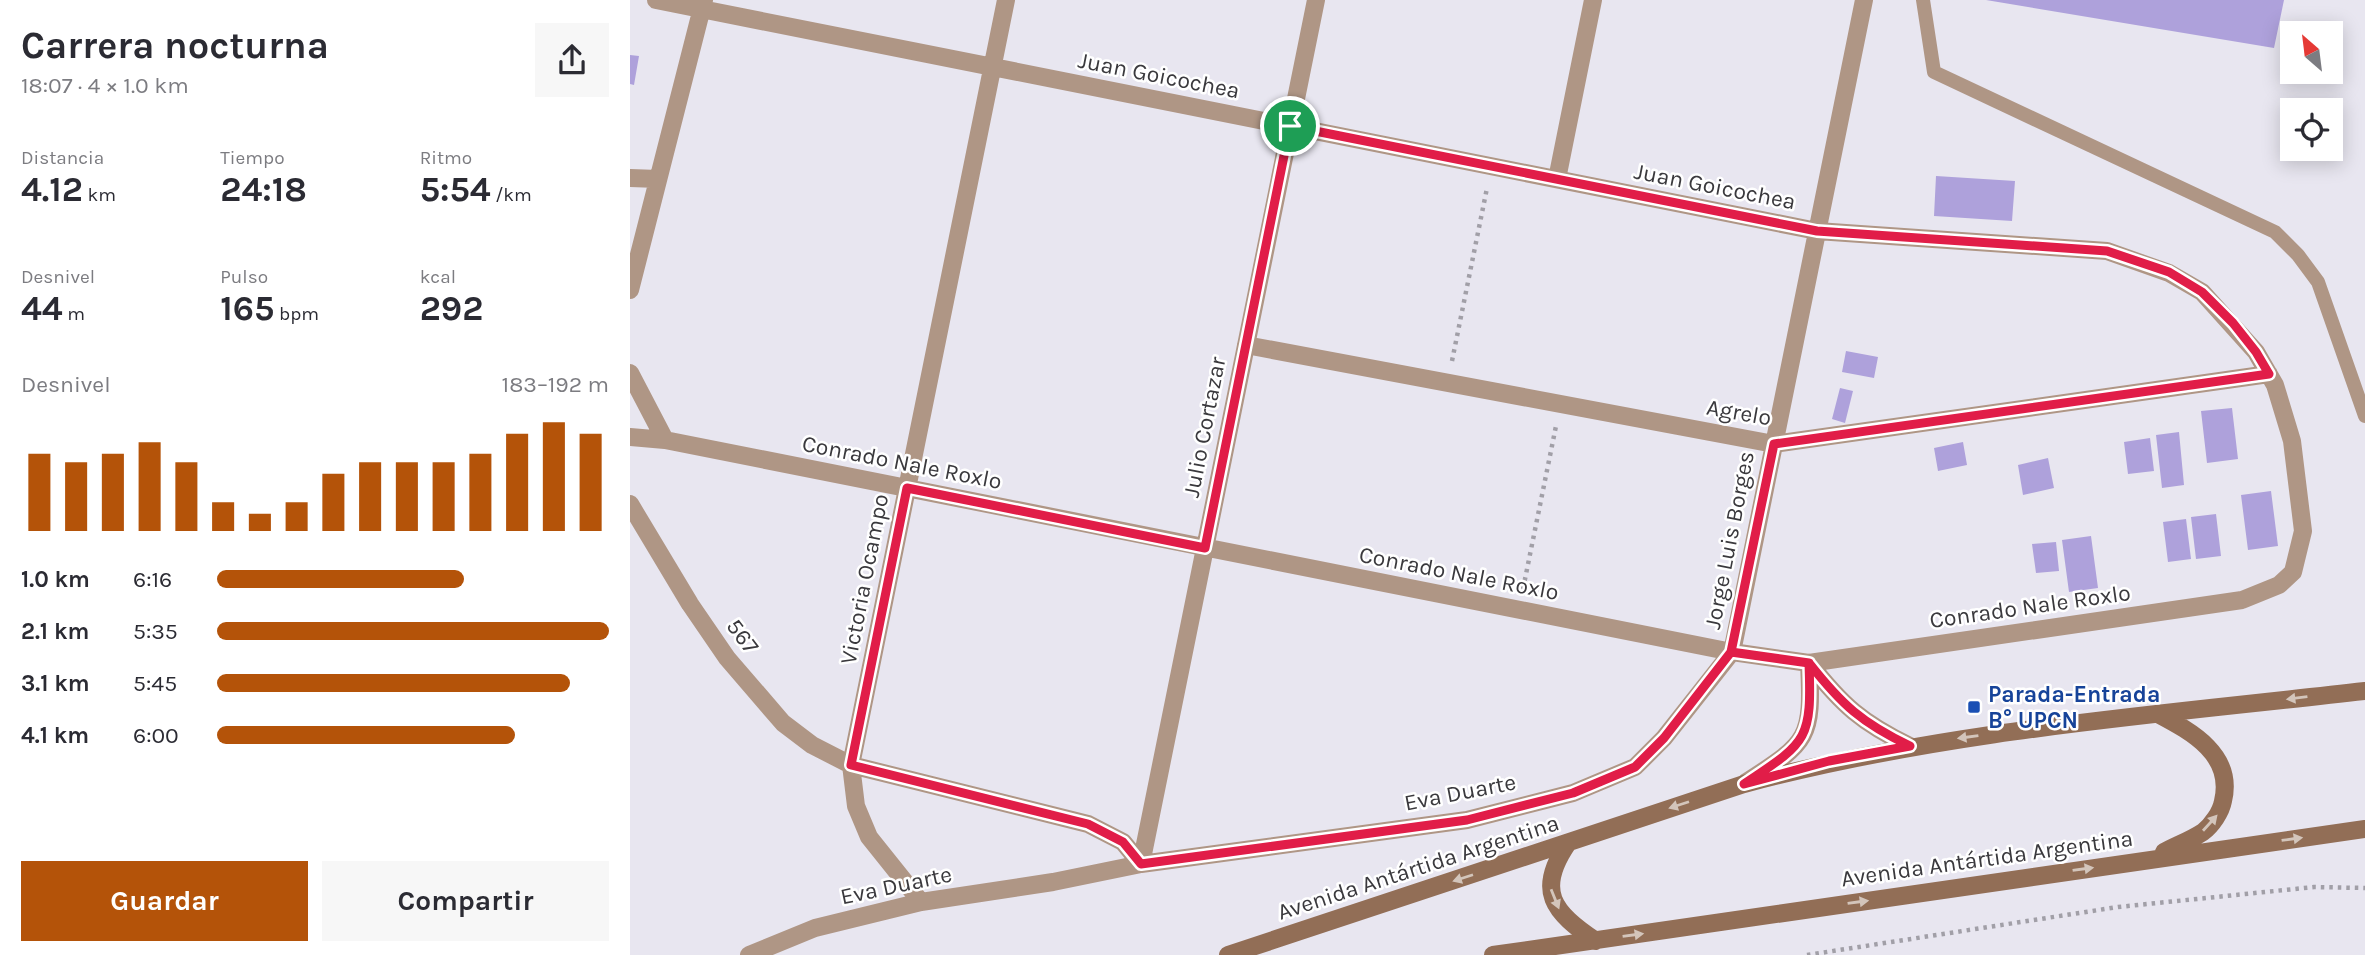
<!DOCTYPE html>
<html lang="es">
<meta charset="utf-8">
<style>
:root{--surface:#fff;--page:#f7f7f7;--text:#2b2b33;--muted:#7c7c81;--accent:#b45309}
body{margin:0;font-family:Karla,sans-serif;background:var(--page);color:var(--text);height:100vh;display:flex;flex-direction:column;font-size:26px;white-space:nowrap}
*{box-sizing:border-box;margin:0}
p{font-size:23px;color:var(--muted)}
.icon{flex:none;width:38px;height:38px;fill:none;stroke:currentColor;stroke-width:2;stroke-linecap:round;stroke-linejoin:round}
.map{position:relative;flex:1;overflow:hidden}
.details{display:flex;flex-direction:column;background:var(--surface);width:630px}
.details>*{flex:none}
.needle{width:46px;rotate:332deg}
.buttons{position:absolute;left:1650px;top:21px;display:grid;gap:14px}
.buttons a{display:grid;place-items:center;width:63px;height:63px;border-radius:0px;background:var(--surface);box-shadow:0 4px 18px #0003;font-size:35px}
.pin{position:absolute;display:grid;place-items:center;width:60px;height:60px;color:#fff;margin:-30px;border:4px solid #fff;border-radius:50%;box-shadow:0 2px 7px #0007}
.round{display:grid;place-items:center;flex:none;width:74px;height:74px;border-radius:0px;background:var(--page)}
.headline{display:flex;align-items:center;justify-content:space-between;height:119px;padding:0 21px}
h1{font-size:38px;font-weight:700;line-height:52px}
.figures{display:grid;grid-template-columns:repeat(3,1fr);gap:10px;height:119px;padding:7px 21px}
.figures div{display:grid;align-content:center}
.figures b{font-size:35px;font-weight:700}
.figures small{font-size:19px;font-weight:400}
.figures p{font-size:19px}
.chart{height:196px;padding:14px 21px}
.chart p{display:flex;justify-content:space-between}
.chart svg{width:100%;height:126px;margin-top:7px;stroke:var(--accent);stroke-width:6}
.cta{display:flex;gap:14px;margin-top:auto;padding:14px 21px}
.cta a{flex:1;height:80px;border-radius:0px;background:var(--accent);color:#fff;font-size:28px;font-weight:700;line-height:80px;text-align:center}
.cta a+a{background:var(--page);color:var(--text)}
ul{padding:0 21px;list-style:none;font-size:23px}
li{display:grid;grid-template-columns:112px 84px 1fr;align-items:center;height:52px}
li i{height:18px;border-radius:9px;background:var(--accent)}
main{display:flex;flex:1;min-height:0}
.map>svg:first-child{display:block}
</style>
<main>
<section class="details">
<div class="headline"><div><h1>Carrera nocturna</h1><p>18:07 · 4 × 1.0 km</p></div><a class="round"><svg class="icon" aria-label="share" viewBox="0 0 24 24"><path d="M12 15V3M7 8l5-5 5 5M5 13v7h14v-7"/></svg></a></div>
<div class="figures">
<div><p>Distancia</p><b>4.12<small> km</small></b></div>
<div><p>Tiempo</p><b>24:18</b></div>
<div><p>Ritmo</p><b>5:54<small> /km</small></b></div>
</div>
<div class="figures">
<div><p>Desnivel</p><b>44<small> m</small></b></div>
<div><p>Pulso</p><b>165<small> bpm</small></b></div>
<div><p>kcal</p><b>292</b></div>
</div>
<div class="chart"><p><span>Desnivel</span>183–192 m</p>
<svg viewBox="0 0 160 44" preserveAspectRatio="none"><path d="M5 44V17M15 44V20M25 44V17M35 44V13M45 44V20M55 44V34M65 44V38M75 44V34M85 44V24M95 44V20M105 44V20M115 44V20M125 44V17M135 44V10M145 44V6M155 44V10"/></svg>
</div>
<ul>
<li><b>1.0 km</b>6:16<i style="width:63%"></i></li>
<li><b>2.1 km</b>5:35<i style="width:100%"></i></li>
<li><b>3.1 km</b>5:45<i style="width:90%"></i></li>
<li><b>4.1 km</b>6:00<i style="width:76%"></i></li>
</ul>
<div class="cta"><a>Guardar</a><a>Compartir</a></div>
</section>
<div class="map">
<svg width="1735" height="955" viewBox="0 0 1735 955">
<rect width="100%" height="100%" fill="#e8e6f0"/>
<path fill="#aea1db" d="M1356 0H1654L1644 48Z
M0 55 9 56 4 85 0 84Z
M1306 176 1385 181 1382 221 1304 216Z
M1216 351 1248 357 1244 378 1212 372Z
M1210 388 1223 391 1215 423 1202 419Z
M1602 408 1608 459 1577 463 1571 411Z
M1549 432 1554 485 1532 488 1526 435Z
M1520 438 1524 471 1498 474 1494 442Z
M1333 442 1337 465 1308 471 1304 448Z
M1418 458 1424 488 1393 495 1388 465Z
M1641 491 1648 546 1618 550 1611 495Z
M1586 514 1591 556 1566 559 1561 517Z
M1556 519 1561 559 1538 562 1533 522Z
M1461 536 1468 588 1439 592 1432 540Z
M1426 542 1429 571 1406 573 1402 544Z"/>
<g fill="none" stroke-linecap="round" stroke-linejoin="round">
<path stroke="#a19fa7" stroke-width="4.5" stroke-dasharray="3.5 5" stroke-linecap="butt" d="M822 361 857 188
M893 589 926 426
M1177 955 1488 907 1684 887 1735 888"/>
<path stroke="#af9685" stroke-width="14" d="M1293 0 1304 72 1645 232 1668 255 1688 282 1735 416"/>
<path stroke="#af9685" stroke-width="18" d="M0 178 28 179
M927 179 963 0
M0 290 74 0
M616 345 1144 444 1639 374
M0 373 35 440
M0 437 35 440 1102 652 1179 663 1612 600 1649 585 1663 572 1673 531 1662 441 1645 385 1626 352 1572 292 1539 273 1477 251 1187 231 26 0
M0 504 60 604 97 658 153 723 182 745 221 765 458 824 493 842 511 864
M1179 663C1212 705 1232 723 1280 746
M1115 783C1178 742 1183 740 1179 663
M511 864 686 0
M291 902 239 837 226 806 221 765 376 0
M119 955 185 928 291 902 423 882 511 864 837 820 943 793 1005 767 1034 738 1102 652 1234 0"/>
<path stroke="#926e56" stroke-width="18" d="M1528 714C1562 732 1604 755 1593 801 1591 812 1582 825 1573 832 1561 840 1547 845 1534 852
M938 843C905 891 923 912 966 941
M598 955 1114 784C1317 730 1527 715 1735 691
M863 955 1735 829"/>
</g>
<defs><path id="oneway-solid" d="M-6-.8H1V-3.2L6.5 0L1 3.2V.8H-6Z" transform="scale(1.75)"/></defs>
<g fill="#d3c5bb">
<use href="#oneway-solid" transform="translate(1667 698) rotate(173)"/>
<use href="#oneway-solid" transform="translate(1338 737) rotate(172)"/>
<use href="#oneway-solid" transform="translate(1049 805) rotate(162)"/>
<use href="#oneway-solid" transform="translate(1580 823) rotate(-48)"/>
<use href="#oneway-solid" transform="translate(1662 839) rotate(-8)"/>
<use href="#oneway-solid" transform="translate(1453 869) rotate(-8)"/>
<use href="#oneway-solid" transform="translate(833 878) rotate(162)"/>
<use href="#oneway-solid" transform="translate(925 899) rotate(68)"/>
<use href="#oneway-solid" transform="translate(1228 902) rotate(-8)"/>
<use href="#oneway-solid" transform="translate(1003 935) rotate(-8)"/>
</g>
<g fill="none" stroke-linecap="round" stroke-linejoin="round">
<g stroke="#fff" stroke-width="14">
<path id="route" d="M660 126 575 548 277 488 221 765 458 824 493 842 511 864 837 820 943 793 1005 767 1034 738 1101 652 1179 663C1212 705 1232 723 1280 746L1199 761 1114 784C1177 742 1182 741 1179 663L1101 652 1144 444 1639 374 1626 352 1603 323 1572 292 1539 272 1477 251 1187 231 660 126"/>
</g>
<use href="#route" stroke="#e11d48" stroke-width="9"/>
</g>
<rect fill="#1a4fb4" stroke="#fff" stroke-width="2.5" x="1337" y="700" width="14" height="14" rx="3.5"/>
<g text-anchor="middle" stroke-width="5" stroke-linejoin="round" paint-order="stroke">
<g font-size="23" fill="#3a393d" stroke="#fff">
<text transform="translate(529 75) rotate(11)" y="8">Juan Goicochea</text>
<text transform="translate(1085 186) rotate(11)" y="8">Juan Goicochea</text>
<text transform="translate(1109 412) rotate(10)" y="8">Agrelo</text>
<text transform="translate(574 427) rotate(-79)" y="8">Julio Cortazar</text>
<text transform="translate(272 462) rotate(11)" y="8">Conrado Nale Roxlo</text>
<text transform="translate(1099 540) rotate(-79)" y="8">Jorge Luis Borges</text>
<text transform="translate(829 573) rotate(11)" y="8">Conrado Nale Roxlo</text>
<text transform="translate(234 579) rotate(-79)" y="8">Victoria Ocampo</text>
<text transform="translate(1400 606) rotate(-8)" y="8">Conrado Nale Roxlo</text>
<text transform="translate(113 636) rotate(53)" y="8">567</text>
<text transform="translate(830 792) rotate(-11)" y="8">Eva Duarte</text>
<text transform="translate(1357 858) rotate(-8)" y="8">Avenida Antártida Argentina</text>
<text transform="translate(788 867) rotate(-18)" y="8">Avenida Antártida Argentina</text>
<text transform="translate(266 885) rotate(-12)" y="8">Eva Duarte</text>
</g>
<g font-size="23" font-weight="bold" fill="#164399" stroke="#fff" text-anchor="start">
<text x="1358" y="702">Parada-Entrada<tspan x="1358" dy="26">B° UPCN</tspan></text>
</g>
</g>
</svg>
<div class="buttons">
<a><svg class="needle" viewBox="-14 -14 28 28"><path d="M0-13l5 13h-10z" fill="#e53935"/><path d="M0 13l5-13h-10z" fill="#7c7c81"/></svg></a>
<a><svg class="icon" aria-label="locate" viewBox="0 0 24 24"><circle cx="12" cy="12" r="6"/><path d="M12 2v4M12 18v4M2 12h4M18 12h4"/></svg></a>
</div>
<div class="pin" style="left:660px;top:126px;background:#1e9e55"><svg class="icon" aria-label="arrive" viewBox="0 0 24 24"><path d="M6 21V4h12l-3 4 3 4H6"/></svg></div>
</div>
</main>
